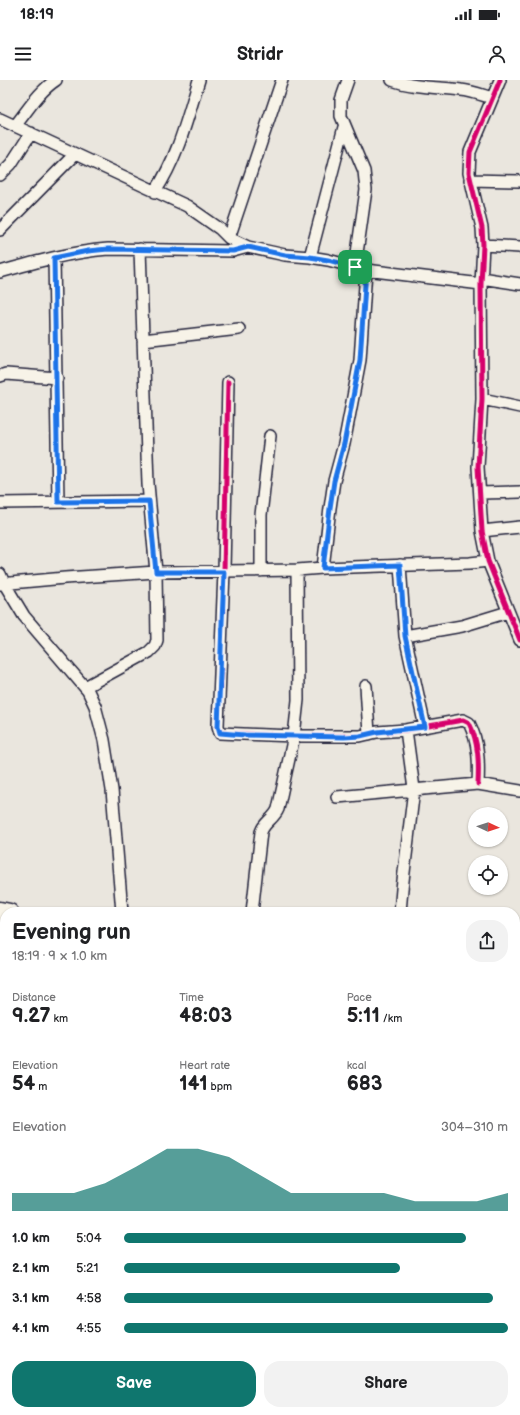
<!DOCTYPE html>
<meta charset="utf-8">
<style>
:root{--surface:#fff;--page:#f2f2f2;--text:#202124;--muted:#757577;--accent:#0f766e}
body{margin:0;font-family:"Balsamiq Sans",sans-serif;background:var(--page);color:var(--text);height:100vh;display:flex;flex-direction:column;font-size:15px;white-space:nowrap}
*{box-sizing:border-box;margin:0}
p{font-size:13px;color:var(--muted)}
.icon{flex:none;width:22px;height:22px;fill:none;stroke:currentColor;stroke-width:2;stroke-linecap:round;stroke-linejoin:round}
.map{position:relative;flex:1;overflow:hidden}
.details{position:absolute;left:0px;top:827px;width:520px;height:508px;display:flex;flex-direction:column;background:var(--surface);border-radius:16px 16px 0 0;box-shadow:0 1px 3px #0004}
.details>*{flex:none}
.needle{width:26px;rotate:93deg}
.fabs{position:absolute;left:468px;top:727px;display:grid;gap:8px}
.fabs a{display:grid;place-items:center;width:40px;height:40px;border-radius:50%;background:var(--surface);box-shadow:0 1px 3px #0004;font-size:20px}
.pin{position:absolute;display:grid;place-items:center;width:34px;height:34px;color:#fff;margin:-17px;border-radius:8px;box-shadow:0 2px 6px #0006}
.round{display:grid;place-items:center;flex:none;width:42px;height:42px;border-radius:16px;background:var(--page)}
.summary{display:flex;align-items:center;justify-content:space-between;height:68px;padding:0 12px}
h1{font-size:22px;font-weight:800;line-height:30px}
.figures{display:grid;grid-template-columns:repeat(3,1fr);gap:6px;height:68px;padding:4px 12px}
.figures div{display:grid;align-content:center}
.figures b{font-size:20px;font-weight:800}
.figures small{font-size:11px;font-weight:400}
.figures p{font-size:11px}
.chart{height:112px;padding:8px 12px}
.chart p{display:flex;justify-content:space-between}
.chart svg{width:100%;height:72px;margin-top:4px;fill:var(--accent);opacity:.7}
.cta{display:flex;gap:8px;margin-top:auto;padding:8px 12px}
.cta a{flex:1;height:46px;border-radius:16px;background:var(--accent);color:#fff;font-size:16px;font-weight:800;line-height:46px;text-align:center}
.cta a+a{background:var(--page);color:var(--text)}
ul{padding:0 12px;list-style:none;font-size:13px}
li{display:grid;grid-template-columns:64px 48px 1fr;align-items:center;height:30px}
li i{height:10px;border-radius:5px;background:var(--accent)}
.status{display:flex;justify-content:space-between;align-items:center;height:28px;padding:0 20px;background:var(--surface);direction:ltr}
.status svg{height:11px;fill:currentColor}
header{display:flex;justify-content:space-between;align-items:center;height:52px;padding:0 12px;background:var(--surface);font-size:18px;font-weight:800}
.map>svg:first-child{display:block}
</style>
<div class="status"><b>18:19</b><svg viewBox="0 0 49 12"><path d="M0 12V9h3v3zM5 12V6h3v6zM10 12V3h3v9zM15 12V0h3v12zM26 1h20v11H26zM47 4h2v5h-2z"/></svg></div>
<header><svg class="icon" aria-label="menu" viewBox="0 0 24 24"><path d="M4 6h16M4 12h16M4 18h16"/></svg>Stridr<svg class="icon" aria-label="person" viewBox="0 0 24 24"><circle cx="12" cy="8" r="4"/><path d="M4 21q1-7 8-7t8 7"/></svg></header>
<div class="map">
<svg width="520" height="1335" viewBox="0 0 520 1335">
<rect width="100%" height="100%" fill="#eae6de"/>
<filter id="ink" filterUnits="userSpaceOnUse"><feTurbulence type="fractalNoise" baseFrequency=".025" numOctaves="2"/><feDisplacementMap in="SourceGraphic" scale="8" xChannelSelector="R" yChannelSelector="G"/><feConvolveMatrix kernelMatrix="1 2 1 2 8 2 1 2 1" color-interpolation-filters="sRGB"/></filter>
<g filter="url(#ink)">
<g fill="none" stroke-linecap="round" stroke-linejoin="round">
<g stroke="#22223b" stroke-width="14">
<path id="street" d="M348 0 341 20V36L364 91 366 110 355 187
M392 0C414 8 438 7 461 10 472 11 482 15 492 18
M500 0 470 72 469 93 482 148 483 165 481 204 482 319 478 387 482 451 488 481 520 560
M0 39 187 126 220 149 229 158 248 167 285 175 310 177 328 180 366 190 481 204
M15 46C28 30 39 11 56 0
M0 95 11 84 31 53
M470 100 520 101
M155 112C178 77 187 39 199 0
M0 150 75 74
M229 158 282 0
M483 165 520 167
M310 177 344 47
M54 178 58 422
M0 192C35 182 71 172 108 169L233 171 248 167
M481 198 520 204
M143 260 239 249
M0 296 6 294 57 298
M228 302 224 491 218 646 220 653 294 656H360L377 652 406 650 463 640 469 643C479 662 479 684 478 704
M482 319 520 327
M480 413 520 412
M0 423 149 421
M482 451 520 447
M400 485 405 556 425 647
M323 488 330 428 334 401 344 364 360 280 366 190
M261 491V435L270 356
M0 494 4 503 24 536 88 611 95 626 104 660 112 710 122 832
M0 504 65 498 156 492 297 490 323 488 470 483 488 481
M405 556 462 546 508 532
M366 606 369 654
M85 607 149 572 155 566 157 560 156 492 148 404 140 169
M337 717 478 704 520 711
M252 832 261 752C264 742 274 739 278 729L294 656 298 620 297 490
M400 832 402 809 414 709 406 650
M515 946H520
M515 1105 520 1106
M0 1167H5
M515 1217H520
M0 1303 5 1304
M46 1335 47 1330"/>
</g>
<g stroke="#22223b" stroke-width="19">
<path id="secondary" d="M0 830 10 832
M515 855H520
M0 858H5"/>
</g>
<g stroke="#22223b" stroke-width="21">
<path id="primary" d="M0 843 5 844
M515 866 520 867"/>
</g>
<use href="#street" stroke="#f7f3e8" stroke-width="11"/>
<use href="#secondary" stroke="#f7f3e8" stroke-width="16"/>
<use href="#primary" stroke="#f7f3e8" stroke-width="18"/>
<g stroke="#f7f3e8" stroke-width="8">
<path id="cycleway" d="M500 0 470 72 469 93 482 148 483 165 481 204 482 319 478 387 482 451 488 481 520 560
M228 302 224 491 218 646 220 653 294 656H360L377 652 406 650 463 640 469 643C479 662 479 684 478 704"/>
</g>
<use href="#cycleway" stroke="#d6006c" stroke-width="5"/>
</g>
</g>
<g fill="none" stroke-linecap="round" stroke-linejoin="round" filter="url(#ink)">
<g stroke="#fff" stroke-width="8">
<path id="route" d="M248 167 285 175 310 177 328 180 366 190 360 280 344 364 334 401 330 428 323 488 400 485 405 556 425 647 377 652 360 656 344 657 245 655 220 653 218 646 224 492H156L149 421 58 422 54 178 88 171 108 169 233 171Z"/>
</g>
<use href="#route" stroke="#1a73e8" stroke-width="5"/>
</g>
</svg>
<div class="fabs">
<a><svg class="needle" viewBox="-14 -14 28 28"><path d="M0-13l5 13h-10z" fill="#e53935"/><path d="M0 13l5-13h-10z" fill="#757577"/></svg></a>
<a><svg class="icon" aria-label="locate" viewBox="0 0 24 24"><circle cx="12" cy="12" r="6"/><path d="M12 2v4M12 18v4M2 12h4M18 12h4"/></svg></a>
</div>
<div class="pin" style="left:355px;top:187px;background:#1e9e55"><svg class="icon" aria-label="arrive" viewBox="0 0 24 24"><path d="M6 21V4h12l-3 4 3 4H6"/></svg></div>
<section class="details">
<div class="summary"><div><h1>Evening run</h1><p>18:19 · 9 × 1.0 km</p></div><a class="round"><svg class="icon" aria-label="share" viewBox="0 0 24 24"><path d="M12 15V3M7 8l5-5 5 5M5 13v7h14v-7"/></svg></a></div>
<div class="figures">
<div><p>Distance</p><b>9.27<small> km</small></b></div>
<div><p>Time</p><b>48:03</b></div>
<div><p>Pace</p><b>5:11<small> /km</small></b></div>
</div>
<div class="figures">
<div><p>Elevation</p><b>54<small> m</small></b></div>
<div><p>Heart rate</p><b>141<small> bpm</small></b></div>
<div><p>kcal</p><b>683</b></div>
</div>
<div class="chart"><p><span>Elevation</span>304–310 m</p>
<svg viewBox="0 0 160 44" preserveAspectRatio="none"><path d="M0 44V33L10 33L20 33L30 27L40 17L50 6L60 6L70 11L80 22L90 33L100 33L110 33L120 33L130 38L140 38L150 38L160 33V44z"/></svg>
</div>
<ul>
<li><b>1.0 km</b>5:04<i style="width:89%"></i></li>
<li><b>2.1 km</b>5:21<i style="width:72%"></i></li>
<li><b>3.1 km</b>4:58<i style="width:96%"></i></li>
<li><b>4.1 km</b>4:55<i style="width:100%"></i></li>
</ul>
<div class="cta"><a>Save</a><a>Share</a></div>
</section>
</div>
